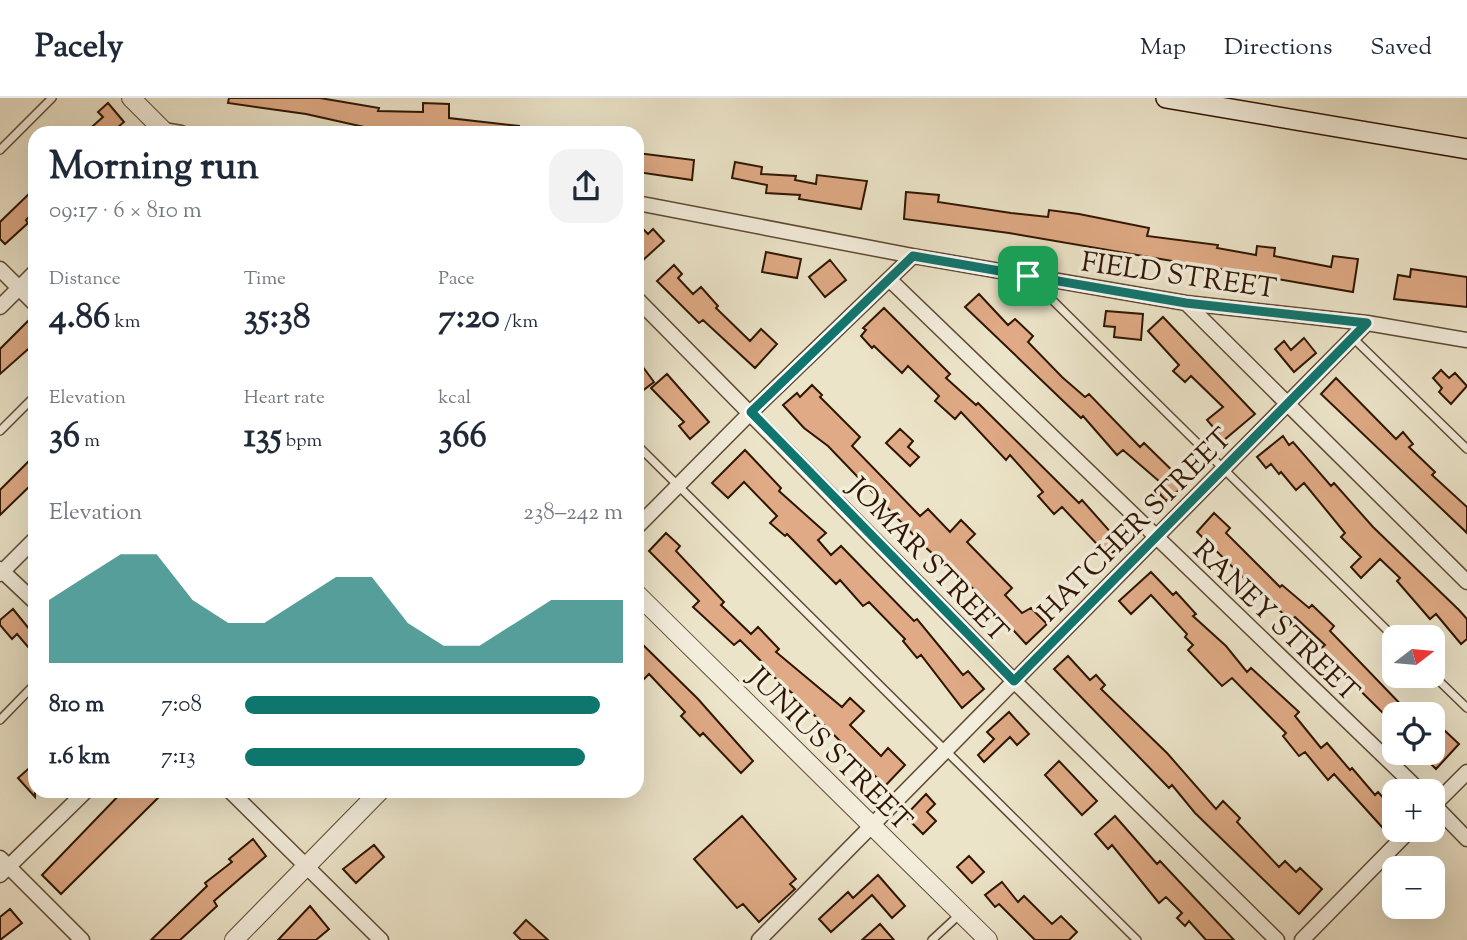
<!DOCTYPE html>
<meta charset="utf-8">
<style>
:root{--surface:#fff;--page:#f2f2f3;--text:#1f2937;--muted:#747a83;--line:#e0e1e3;--accent:#0f766e}
body{margin:0;font-family:"Sorts Mill Goudy",serif;background:var(--page);color:var(--text);height:100vh;display:flex;flex-direction:column;font-size:26px;white-space:nowrap}
*{box-sizing:border-box;margin:0}
p{font-size:23px;color:var(--muted)}
.icon{flex:none;width:38px;height:38px;fill:none;stroke:currentColor;stroke-width:2;stroke-linecap:round;stroke-linejoin:round}
.map{position:relative;flex:1;overflow:hidden}
.side{position:absolute;left:28px;top:28px;width:616px;height:672px;display:flex;flex-direction:column;background:var(--surface);border-radius:21px;box-shadow:0 7px 28px #0002}
.side>*{flex:none}
.needle{width:46px;rotate:74deg}
.controls{position:absolute;left:1382px;top:527px;display:grid;gap:14px}
.controls a{display:grid;place-items:center;width:63px;height:63px;border-radius:14px;background:var(--surface);box-shadow:0 7px 28px #0002;font-size:35px}
.pin{position:absolute;display:grid;place-items:center;width:60px;height:60px;color:#fff;margin:-30px;border-radius:14px;box-shadow:0 4px 10px #0006}
.round{display:grid;place-items:center;flex:none;width:74px;height:74px;border-radius:21px;background:var(--page)}
.overview{display:flex;align-items:center;justify-content:space-between;height:119px;padding:0 21px}
h1{font-size:38px;font-weight:800;line-height:52px}
.metrics{display:grid;grid-template-columns:repeat(3,1fr);gap:10px;height:119px;padding:7px 21px}
.metrics div{display:grid;align-content:center}
.metrics b{font-size:35px;font-weight:800}
.metrics small{font-size:19px;font-weight:400}
.metrics p{font-size:19px}
.chart{height:196px;padding:14px 21px}
.chart p{display:flex;justify-content:space-between}
.chart svg{width:100%;height:126px;margin-top:7px;fill:var(--accent);opacity:.7}
ul{padding:0 21px;list-style:none;font-size:23px}
li{display:grid;grid-template-columns:112px 84px 1fr;align-items:center;height:52px}
li i{height:18px;border-radius:9px;background:var(--accent)}
header{display:flex;align-items:center;gap:42px;box-sizing:border-box;height:98px;padding:0 35px;background:var(--surface);border-bottom:2px solid var(--line)}
header strong{font-size:33px}
nav{display:flex;gap:38px;margin-inline-start:auto;font-size:24px}
.map>svg:first-child{display:block}
</style>
<header>
<strong>Pacely</strong>
<nav><a>Map</a><a>Directions</a><a>Saved</a></nav>
</header>
<div class="map">
<svg width="1467" height="842" viewBox="0 0 1467 842">
<rect width="100%" height="100%" fill="#ece4c9"/>
<filter id="stains"><feTurbulence type="fractalNoise" baseFrequency=".00286" numOctaves="4"/><feColorMatrix values="0 0 0 0 .2 0 0 0 0 .09 0 0 0 0 .02 0 0 0 .5 -.17"/></filter>
<radialGradient id="worn" r=".72"><stop offset=".6" stop-color="#630" stop-opacity="0"/><stop offset="1" stop-color="#630" stop-opacity=".3"/></radialGradient>
<path fill="#dfaa85" stroke="#2f1501" stroke-width="2" d="M229 0H320L379 10 378 13 423 14V5L449 6V20L519 28V35L382 33 306 16 228 5Z
M108 5 124 24 111 35H85L103 19 98 14Z
M637 55 694 62 692 82 637 74Z
M735 64 762 69 761 76 796 78 795 82 816 86 817 77 867 83 861 111 799 101 800 97 766 95 767 87 732 80Z
M35 90V112L26 122 28 125 5 146 0 141V124Z
M906 94 939 97 938 104 1011 115 1048 119 1049 112 1079 116 1149 130 1147 138 1218 147 1217 150 1256 157 1257 148 1275 150 1274 158 1331 169 1333 158 1358 161 1353 194 1009 135 904 121Z
M637 125 648 136 653 131 664 143 642 163 637 157Z
M766 154 801 161 797 180 762 174Z
M830 162 846 182 825 199 809 179Z
M674 167 682 176 678 180 693 196 701 189 718 208 716 210 750 243 761 231 777 246 755 270 703 222 699 225 657 183Z
M1411 171 1467 179V209L1394 201 1398 177 1410 179Z
M979 196 1008 227 1015 221 1033 238 1028 244 1062 279 1085 299 1089 296 1140 349 1144 345 1186 386 1166 403 1154 389 1160 384 1123 352 1117 357 1083 318 1081 320 965 209Z
M884 210 950 276 946 280 976 307 978 305 1079 405 1082 402 1122 447 1108 458 1062 409 1054 416 1038 398 1043 394 1010 357 1006 362 961 314 955 321 935 303 939 298 908 268 902 275 874 248 872 250 861 238 866 232 863 230Z
M1106 213 1143 216 1141 242 1114 239 1115 229 1104 228Z
M1163 219 1255 316 1224 342 1207 322 1223 309 1191 278 1185 284 1173 273 1179 267 1148 233Z
M28 223 35 230V245L0 276V251Z
M1304 240 1316 255 1294 274 1275 251 1284 243 1291 252Z
M637 261 654 284 637 297Z
M1441 272 1449 280 1455 275 1467 288 1451 306 1439 294 1442 290 1433 280Z
M667 276 709 324 690 341 679 328 684 324 651 290Z
M1336 280 1396 341 1403 334 1413 346 1409 349 1435 374 1432 377 1467 409V435L1321 296Z
M812 287 822 297 820 299 860 339 852 348 920 418 928 411 950 434 961 422 975 436 967 444 1012 490 1005 497 1022 515 1031 510 1047 526 1026 546 984 500 925 449 828 348 804 330 783 307 797 295 800 299Z
M900 331 913 343 908 349 919 359 910 368 886 345Z
M1283 338 1289 347 1293 344 1331 388 1334 385 1373 429 1459 512 1467 521V541L1461 546 1436 516 1430 521 1397 483 1400 480 1380 461 1361 480 1351 469 1361 459 1341 439 1345 435 1304 385 1296 392 1281 374 1279 376 1271 366 1266 370 1257 359Z
M745 352 781 390 779 393 826 435 818 442 831 457 841 448 914 523 917 521 963 577 968 573 984 591 962 610 921 557 917 560 903 543 905 541 869 504 863 508 840 482 836 486 787 436 785 438 770 425 777 418 744 384 728 400 712 385Z
M35 357V383L0 417V392Z
M1214 415 1230 430 1226 435 1280 489 1282 487 1309 510 1312 507 1334 528 1330 533 1410 616H1395L1391 623 1319 552 1325 547 1295 519 1291 522 1262 498 1197 434Z
M666 435 680 448 676 453 724 504 721 507 751 536 758 529 779 551 776 554 842 609 850 600 864 613 850 627 881 658 888 650 905 667 885 688 812 615 791 599 793 596 766 572 768 570 740 542 734 547 693 509 699 503 649 453Z
M1151 474 1173 497 1176 494 1196 516 1193 518 1226 548 1247 574 1251 570 1299 614 1295 618 1321 650 1327 645 1350 672 1352 670 1375 697 1378 694 1395 713V718L1382 729 1334 676 1328 682 1305 654 1299 658 1283 638 1286 635 1232 580 1222 588 1188 552 1193 547 1185 539 1187 536 1151 497 1131 516 1119 503Z
M13 511 35 538V557L17 536 12 541 0 527V522Z
M637 541 698 601 753 663 741 675 703 635 700 638 681 618 685 614 649 576 643 582 637 576Z
M1068 558 1090 582 1096 577 1105 587 1101 591 1167 655 1216 711 1223 703 1240 720 1237 724 1279 769 1285 763 1296 774 1300 770 1322 791 1299 816 1195 715 1172 687 1169 690 1054 571Z
M1009 614 1029 636 1017 647 1010 639 984 664 978 657 994 641 987 634Z
M1442 630 1459 646 1436 671 1419 654H1433V639Z
M1059 663 1097 703 1082 717 1045 677Z
M35 665V699L18 680Z
M123 693H165L61 796 42 777Z
M926 696 935 706 927 714 936 723 923 736 905 718Z
M742 718 796 781 790 786 795 791 759 824 743 806 737 810 694 761Z
M1115 718 1157 766 1160 763 1234 842H1206L1189 823 1185 828 1177 820 1182 815 1166 799 1159 805 1112 747 1108 751 1095 736Z
M253 741 266 758 214 803 217 808 180 842H151L207 788 205 785 232 764 229 761Z
M374 747 384 759 356 785 343 771Z
M969 758 984 774 972 785 957 769Z
M878 777 905 808 892 820 872 797 831 834 819 821 848 794 853 800Z
M1002 784 1018 804 1024 798 1052 826 1061 818 1077 834 1069 842H1035L999 806 995 809 985 797Z
M310 808 329 831 316 842H278Z
M10 811 22 825 0 842V819Z
M526 822 548 842H521L514 835Z
M880 826 894 842H862Z"/>
<g fill="none" stroke-linecap="round" stroke-linejoin="round">
<g stroke="#5e4933" stroke-width="10">
<path id="service" d="M0 52 52 0
M1031 181 1395 540
M1353 240 1467 351
M0 333 35 298
M637 347 1137 842
M1433 577 1467 610
M0 622 35 586
M932 842 960 816"/>
</g>
<g stroke="#5e4933" stroke-width="17">
<path id="minor" d="M161 35 163 32 181 35
M637 105 913 158 1186 205 1367 225 1467 242
M0 171 35 206
M890 182 1420 693
M637 201 1014 583 1277 842
M1186 205 1467 484
M0 209 35 174
M637 429 751 314 913 158
M0 471 35 504
M0 476 35 441
M230 693 381 842
M1433 706 1467 741
M1433 708 1467 674
M0 760 82 842
M0 777 86 693
M759 842 1367 225
M1302 842 1410 732"/>
</g>
<g stroke="#5e4933" stroke-width="20">
<path id="tertiary" d="M131 0 166 35
M637 496 988 842
M234 842 380 693"/>
</g>
<g stroke="#2f1501" stroke-width="22">
<path id="secondary" d="M1166 0 1467 51"/>
</g>
<use href="#service" stroke="#f3eddc" stroke-width="7"/>
<use href="#minor" stroke="#f3eddc" stroke-width="14"/>
<use href="#tertiary" stroke="#f3eddc" stroke-width="18"/>
<use href="#secondary" stroke="#f3eddc" stroke-width="19"/>
</g>
<g fill="none" stroke-linecap="round" stroke-linejoin="round">
<g stroke="#fff" stroke-width="14">
<path id="route" d="M913 158 1186 205 1367 225 1014 583 751 314Z"/>
</g>
<use href="#route" stroke="#0f766e" stroke-width="9"/>
</g>
<g text-anchor="middle" stroke-width="7" stroke-linejoin="round" paint-order="stroke">
<g font-size="28" fill="#2f1501" stroke="#f3eddc">
<text transform="translate(1179 176) rotate(8)" y="10">FIELD STREET</text>
<text transform="translate(1134 426) rotate(-45)" y="10">HATCHER STREET</text>
<text transform="translate(929 461) rotate(46)" y="10">JOMAR STREET</text>
<text transform="translate(1277 522) rotate(44)" y="10">RANEY STREET</text>
<text transform="translate(831 650) rotate(45)" y="10">JUNIUS STREET</text>
</g>
</g>
<rect width="100%" height="100%" filter="url(#stains)"/>
<rect width="100%" height="100%" fill="url(#worn)"/>
</svg>
<div class="controls">
<a><svg class="needle" viewBox="-14 -14 28 28"><path d="M0-13l5 13h-10z" fill="#e53935"/><path d="M0 13l5-13h-10z" fill="#747a83"/></svg></a>
<a><svg class="icon" aria-label="locate" viewBox="0 0 24 24"><circle cx="12" cy="12" r="6"/><path d="M12 2v4M12 18v4M2 12h4M18 12h4"/></svg></a>
<a>+</a>
<a>−</a>
</div>
<div class="pin" style="left:1028px;top:178px;background:#1e9e55"><svg class="icon" aria-label="arrive" viewBox="0 0 24 24"><path d="M6 21V4h12l-3 4 3 4H6"/></svg></div>
<section class="side">
<div class="overview"><div><h1>Morning run</h1><p>09:17 · 6 × 810 m</p></div><a class="round"><svg class="icon" aria-label="share" viewBox="0 0 24 24"><path d="M12 15V3M7 8l5-5 5 5M5 13v7h14v-7"/></svg></a></div>
<div class="metrics">
<div><p>Distance</p><b>4.86<small> km</small></b></div>
<div><p>Time</p><b>35:38</b></div>
<div><p>Pace</p><b>7:20<small> /km</small></b></div>
</div>
<div class="metrics">
<div><p>Elevation</p><b>36<small> m</small></b></div>
<div><p>Heart rate</p><b>135<small> bpm</small></b></div>
<div><p>kcal</p><b>366</b></div>
</div>
<div class="chart"><p><span>Elevation</span>238–242 m</p>
<svg viewBox="0 0 160 44" preserveAspectRatio="none"><path d="M0 44V22L10 14L20 6L30 6L40 22L50 30L60 30L70 22L80 14L90 14L100 30L110 38L120 38L130 30L140 22L150 22L160 22V44z"/></svg>
</div>
<ul>
<li><b>810 m</b>7:08<i style="width:94%"></i></li>
<li><b>1.6 km</b>7:13<i style="width:90%"></i></li>
</ul>
</section>
</div>
